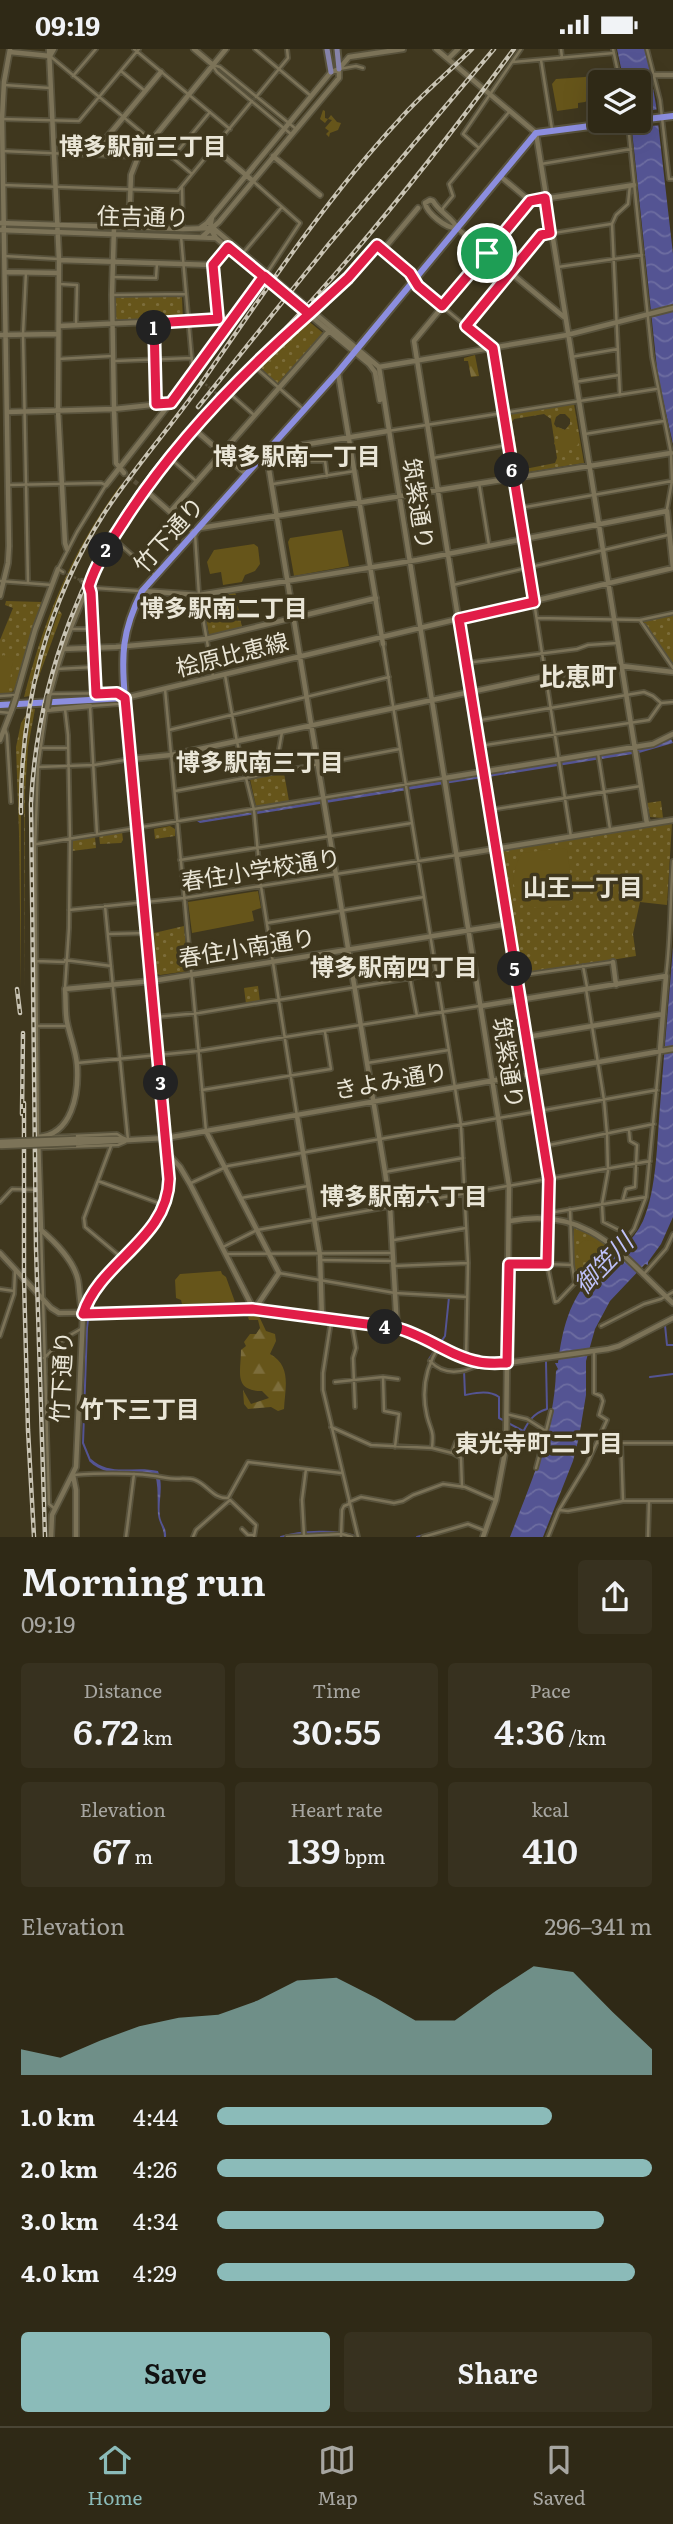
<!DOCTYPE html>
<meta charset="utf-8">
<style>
:root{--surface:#2f2916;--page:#37311f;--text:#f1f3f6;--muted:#a7a6a1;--line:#4a4535;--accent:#8bbbb9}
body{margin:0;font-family:Literata,"Noto Sans JP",serif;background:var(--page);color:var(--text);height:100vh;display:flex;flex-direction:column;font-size:26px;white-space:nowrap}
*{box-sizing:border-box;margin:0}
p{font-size:23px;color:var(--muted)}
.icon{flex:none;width:38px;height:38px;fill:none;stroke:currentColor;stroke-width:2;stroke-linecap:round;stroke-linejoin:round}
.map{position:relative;height:1488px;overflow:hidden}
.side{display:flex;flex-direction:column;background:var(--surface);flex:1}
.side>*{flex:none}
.buttons{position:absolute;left:588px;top:21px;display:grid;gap:14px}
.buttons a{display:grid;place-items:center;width:63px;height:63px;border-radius:7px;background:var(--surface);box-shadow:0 7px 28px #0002,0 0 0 2px var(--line);font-size:35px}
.pin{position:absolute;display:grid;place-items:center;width:60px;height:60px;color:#fff;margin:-30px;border:4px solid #fff;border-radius:50%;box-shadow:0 2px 7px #0007}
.km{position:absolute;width:35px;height:35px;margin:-18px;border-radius:50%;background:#222;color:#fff;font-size:19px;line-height:35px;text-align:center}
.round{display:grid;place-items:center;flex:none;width:74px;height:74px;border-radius:7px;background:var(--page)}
.head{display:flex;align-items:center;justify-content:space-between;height:119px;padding:0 21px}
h1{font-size:38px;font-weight:600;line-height:52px}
.stats{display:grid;grid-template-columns:repeat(3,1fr);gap:10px;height:119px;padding:7px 21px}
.stats div{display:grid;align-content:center;border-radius:7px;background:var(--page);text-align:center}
.stats b{font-size:35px;font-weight:600}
.stats small{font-size:19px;font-weight:400}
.stats p{font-size:19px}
.chart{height:196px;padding:14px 21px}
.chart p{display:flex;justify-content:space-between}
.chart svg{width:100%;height:126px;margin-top:7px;fill:var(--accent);opacity:.7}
.button{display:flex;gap:14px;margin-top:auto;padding:14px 21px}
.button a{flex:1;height:80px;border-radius:7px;background:var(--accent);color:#111;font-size:28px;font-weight:600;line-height:80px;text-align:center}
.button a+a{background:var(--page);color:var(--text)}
ul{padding:0 21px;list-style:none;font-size:23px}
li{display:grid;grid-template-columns:112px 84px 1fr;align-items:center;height:52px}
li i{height:18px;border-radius:9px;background:var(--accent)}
.status{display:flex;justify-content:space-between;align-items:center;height:49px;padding:0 35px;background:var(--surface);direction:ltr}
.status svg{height:19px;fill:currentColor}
.tabs{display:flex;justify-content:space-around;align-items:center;height:98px;border-top:2px solid var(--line);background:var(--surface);font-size:19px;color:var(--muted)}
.tabs a{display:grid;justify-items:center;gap:4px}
.tabs .on{color:var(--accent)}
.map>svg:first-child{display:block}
</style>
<div class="status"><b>09:19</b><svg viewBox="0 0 49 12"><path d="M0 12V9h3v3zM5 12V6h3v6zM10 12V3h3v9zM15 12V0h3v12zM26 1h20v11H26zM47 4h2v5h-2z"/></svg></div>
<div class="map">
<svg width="673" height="1488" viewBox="0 0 673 1488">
<defs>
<pattern id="grass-dots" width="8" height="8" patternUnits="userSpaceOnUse" patternTransform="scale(1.75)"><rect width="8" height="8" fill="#66551a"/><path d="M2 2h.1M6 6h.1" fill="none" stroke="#7c6d3b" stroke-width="1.8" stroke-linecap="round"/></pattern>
<pattern id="forest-firs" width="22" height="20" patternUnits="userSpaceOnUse" patternTransform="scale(1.75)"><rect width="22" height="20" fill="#66551a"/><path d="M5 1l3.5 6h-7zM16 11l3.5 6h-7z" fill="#7c6d3b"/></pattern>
<pattern id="water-waves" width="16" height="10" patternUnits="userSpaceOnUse" patternTransform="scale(1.75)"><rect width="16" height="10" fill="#545493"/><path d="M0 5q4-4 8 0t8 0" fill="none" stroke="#6d6da1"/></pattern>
</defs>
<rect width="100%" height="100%" fill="#3f371e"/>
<path fill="url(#grass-dots)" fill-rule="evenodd" d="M114 248H182L183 272 114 273Z
M306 270 323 284 277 335 258 316Z
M574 355 584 414 517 425 507 365ZM544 365 551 370 557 409 555 414 525 420 519 414 512 373 514 370ZM560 365H565L570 370V375L565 381 557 379 554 375 556 368Z
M122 434C118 447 94 478 86 494 60 541 41 594 30 647L24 648C45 567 72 501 122 434Z
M235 543 242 579 209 586 202 548ZM228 548 235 555 233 563 228 566H216L212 557 213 552Z
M6 552 42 553 17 638 11 644 0 645V591L13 559 5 556Z
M59 561 62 565 35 638 41 612Z
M673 566V614L643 575 645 571Z
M31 659 35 660 28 698 25 743V942L24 717Z
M26 666 21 717V942L19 784 16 698 21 674Z
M284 724 289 752 256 757 250 730 265 725Z
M661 752 663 769 650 768 647 754Z
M672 774 667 856 640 853 633 885 636 907 520 926 518 924 497 801Z
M170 777 175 780V787L155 790 154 780Z
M122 783 123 791 121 794 100 795 99 787Z
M95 788 96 799 72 802 73 791Z
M184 877 188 922 160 926 157 925 154 884Z
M258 937 260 953 246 955 244 939Z
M574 1178 596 1188 612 1199 579 1234 576 1232 573 1216Z"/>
<path fill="url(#forest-firs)" d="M323 61 325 62V69L328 70 331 66 337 73 341 74 338 81 330 84 329 88 326 85 329 82 325 79 332 71 328 70 325 74 320 70Z
M475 306 479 327 471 328 468 312H464V309Z
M558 378 565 381 568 378 571 382 576 380 578 388 576 391 579 393 577 397 571 395 561 399 554 395 555 392 561 389 557 381 555 385 553 384V380Z
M235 543 242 579 228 582V579L235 578 238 573 234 549 229 546 206 550 207 567H204L201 550Z
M258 1265 266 1282 275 1285 276 1292 270 1305C292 1317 285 1339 284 1360L278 1362 271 1358 248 1360 244 1355 243 1341 251 1355 269 1349 262 1342C233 1342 241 1323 241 1301L246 1297 244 1293 250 1285H256L260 1279 258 1271H249L248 1268Z"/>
<path fill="#66551a" d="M591 25 595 46 585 53 578 54V59L557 62 552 35 556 30 585 28Z
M342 481 349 517 294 527 288 493 290 489Z
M254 495 258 498 260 515 255 522 245 526 242 533 223 536 221 523 210 525 207 513 214 501Z
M3 606 13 610 9 639H0V611Z
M563 799 567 801 573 844C542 877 497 853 520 807L523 804Z
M258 842 261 859 252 862 254 872 192 884 188 853Z
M577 1202a11 11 0 1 1 22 0a11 11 0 1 1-22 0Z
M221 1222 222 1225 226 1228 235 1253 182 1255 181 1251 176 1249 175 1231 180 1225Z"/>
<path fill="url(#water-waves)" d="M617 0H646L656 56 673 205V395L658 329 631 72H639V33H624Z
M671 690 673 694 639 704 200 774 197 772 633 701 653 698Z
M673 898V1168L661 1195 648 1213V1216L645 1215 610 1252 595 1280 586 1312V1346L579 1388 573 1412 543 1488H510C531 1433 554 1383 556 1322L558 1320 555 1314H558C562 1282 569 1250 593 1227 611 1209 632 1195 643 1172 657 1140 657 1092 660 1057 664 1004 669 951 673 898Z
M91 1410C111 1428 134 1416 158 1422 164 1437 158 1452 160 1467 161 1475 167 1479 166 1488H164C164 1479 159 1474 158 1466 157 1452 159 1439 155 1425 132 1422 107 1430 89 1412Z"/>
<path fill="#3f371e" d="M660 60 662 76 630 79 629 72H639V63Z"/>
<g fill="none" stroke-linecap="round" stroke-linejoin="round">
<path stroke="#545493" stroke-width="2" d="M665 1276 667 1296H673
M429 1310 445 1287 449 1248
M437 1319 452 1324
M464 1321 465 1346C476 1344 489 1341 499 1348V1369L525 1383
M650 1328 673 1325
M512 1404C524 1387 525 1366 547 1360L546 1313
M90 1411 83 1394 87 1279 88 1271 92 1268
M281 1488C299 1482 340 1480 357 1488
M417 1488 431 1484"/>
<path stroke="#59513a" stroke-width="2.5" stroke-dasharray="2.5 1.5" stroke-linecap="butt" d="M193 325 222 349
M63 523 82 532"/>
<path stroke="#59513a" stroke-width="4.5" stroke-dasharray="4.5 2" stroke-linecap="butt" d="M124 424 144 440"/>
<g stroke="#58523c" stroke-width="6">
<path id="street" d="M134 0 230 80
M255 0 311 47
M561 0 562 9
M613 0 620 33
M647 0 660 51 669 130H673
M50 7 192 125
M541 11 552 80
M513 13 614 4
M213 16 220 18 296 80
M213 17 217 23 292 86
M339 20 356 17 363 19
M121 22 145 42
M73 27 96 0
M4 36 50 39
M256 48 288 9 287 0
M2 70 79 72 139 0
M628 75 652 308 671 404 672 432 667 460
M479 99 463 85 521 0
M2 102 138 108
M172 109 210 63
M541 115 631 100
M254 133 300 174 267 224
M3 136 178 142 252 52
M182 139 183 180
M443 163V159L453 147 449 135 509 63
M181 187 193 324
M244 203 282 158
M4 207 58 210
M558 218 642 206
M26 223 23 285 28 533
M112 228 156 229 157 214
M59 235 77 236 76 276
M112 246 185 245
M154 275 156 355
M466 277 541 186 611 175
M571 308 618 300
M58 310 112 307
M115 312 192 309
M575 333 619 326
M228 343 254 366
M620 346 612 175 616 166 628 155 630 136
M303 360 254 317 348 229 377 196 410 224 419 238 491 298
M388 382 656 340
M585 385 664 372
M305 396 307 412H325L327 427
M433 409 508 396
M171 410 196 432
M479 434 489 496
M273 435 355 422
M8 436 101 434 106 436 77 483 58 520 63 523
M520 459 672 432
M195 485 199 546 213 627
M114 490 156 527
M0 532 52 536
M82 532 95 539 139 542
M453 536 668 486
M89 537 91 544 96 644
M534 553 571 788
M537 569 640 571 673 564
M640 571 673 619
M72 580H93
M383 595 461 1076 468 1214 466 1310
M466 614 577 600 588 596 618 594
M57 620 95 618
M225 626 237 693 254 761 261 837 297 1067
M165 640 206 1082
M50 645 117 644 123 648
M470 645 549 1130 547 1215 572 1216
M0 647 16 646
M661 654 673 653
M65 660 68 686 70 789 69 879 65 939
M0 663 11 664
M475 672 644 643 653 647 661 654 649 671 479 697
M5 680 7 686 11 753
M169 681 389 628
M39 699H68
M598 704 610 780
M38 718 94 716 131 710
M275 723 282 683
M175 742 400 700
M490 761 641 737
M97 785 90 657 118 655 122 652
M37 795 445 729
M180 811 412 774
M105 857 128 1091
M69 861 184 849 457 806
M267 874 424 848
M109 885 147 884
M65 911 111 917
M36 912 64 913
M583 917 587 938
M516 927 613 913
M666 927C671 889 670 850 673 812
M410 929 417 967
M586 940 604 1051 607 1085 608 1122 602 1155 603 1173 629 1186
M155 968 199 964 435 925
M37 977H68
M77 1014 198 1002 479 957
M367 1014 449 1001
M202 1041 331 1020 325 983
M38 1088 35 799 38 718 46 662
M50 1088 117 1085 125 1090
M111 1097 84 1169 85 1178 122 1209
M544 1097 654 1075
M38 1099 118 1096 125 1093
M385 1123 463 1109
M98 1132 164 1156
M191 1134 228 1117 657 1041
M241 1149 308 1137
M623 1151 626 1140 635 1138 637 1096 630 1092 629 1081
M0 1153 12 1140 39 1141
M549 1164 646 1148
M41 1181 49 1455 55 1460
M394 1191 466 1179
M223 1198 257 1181 650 1112
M618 1200 634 1180 646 1148 660 1002
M227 1205 391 1204
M319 1211 393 1212
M509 1215H547L555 1253 558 1252 575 1234 572 1216 570 1160
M394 1217 467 1214
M279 1224 395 1244 467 1248
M643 1226 666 1200 673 1185
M0 1240 14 1242
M331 1272 323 1324V1341L358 1488
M352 1275 356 1299 353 1309 355 1358
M601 1277 644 1255 661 1250 673 1243
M0 1287 14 1245 15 1222
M439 1297C426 1318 421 1342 427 1367 431 1383 434 1380 432 1399L452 1404
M594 1303V1344L601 1347 603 1352 599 1366 607 1371 587 1415 559 1461 568 1462 623 1452H673
M44 1309 65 1289 81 1280
M430 1312C444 1327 463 1324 480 1315
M383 1328 384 1362 399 1365 395 1398
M335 1333 383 1328 398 1330
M506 1365 527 1370 546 1382 536 1419
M331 1378 371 1396 432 1399
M546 1382 551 1362
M456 1393 452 1404 461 1409 462 1438
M597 1394H673
M621 1394 623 1452
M73 1426C104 1424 137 1423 167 1429 176 1431 186 1428 195 1431 208 1436 213 1450 228 1449L248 1413 341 1424
M230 1451 256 1476 254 1488
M349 1453 361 1448 394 1454 403 1452 413 1446 443 1435 465 1438 495 1451
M242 1480 248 1486H253
M304 1486 302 1451 306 1420
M126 1488 134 1425
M193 1488 196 1481 230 1451
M287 1488 342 1485 352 1488
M341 1488 342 1461 344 1457 349 1455
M423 1488 468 1475 486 1482
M548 1488 559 1461
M648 1488 649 1453"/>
</g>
<g stroke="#58523c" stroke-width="8">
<path id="secondary" d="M49 0 59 211 58 361 65 494 67 500
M194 0 213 16
M436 0 536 84 647 775
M10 3 50 7 54 0
M448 10 458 0
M655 26H673
M214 99 253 132
M93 105 161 23
M273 107 320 146
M500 127 530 152
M212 168 210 179 216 189 369 315 375 323 380 351
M0 174 183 180 213 179 379 318 509 1137 506 1398 496 1451 483 1488
M114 178 112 246 114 360 116 414 124 424
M129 179 131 126 138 108 226 0
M200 179 207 174 331 23 339 20
M457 179C446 180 427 164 425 154L430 151 433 152C439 163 452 168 458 180L564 268
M0 181 216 189
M203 187 219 173 339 29V20L349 8 403 0
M383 201 418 159
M59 211 213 216
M5 223 59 224
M218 270 213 216 228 198
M59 277 234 269
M0 286 58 285
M493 299 534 553
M379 318 567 286 673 259
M338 324 383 595
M7 363 114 360 170 354
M194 380 246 425
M388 382 266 402 385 1123 390 1157 397 1279
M106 436 193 325 264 227
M144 440 195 485
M170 463 329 282
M200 479 671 404
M143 542 199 546 417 511 667 462 673 519
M0 547 8 514 9 497 2 70 4 33 10 0
M63 600 116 598 206 590 376 549
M470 644 414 292 530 152 634 136
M49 647C84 511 155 414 254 317
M16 648 35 581 58 520
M47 659 46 661 90 657
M0 691 12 660
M131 710 171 706 546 627 622 617 673 623
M445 729 653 695 673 685
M457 806 673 771
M613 913 616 936
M481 957 666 927 660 1002
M527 988 663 965
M297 1067 320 1206 322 1271
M76 1090H124
M76 1094 166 1089 673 1000
M169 1106 180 1118 190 1135 254 1261 279 1224 206 1082
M510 1172C590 1157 621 1206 673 1254
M0 1204 51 1259 59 1264 252 1260 397 1279 418 1285 454 1305 482 1314H507L608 1300 619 1297 673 1269
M83 1264C79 1253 80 1242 78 1231 74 1212 54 1192 41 1181L38 1088C72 1086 79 1045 77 1016 76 1002 70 988 67 973 65 963 66 951 65 940L152 932 508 875
M73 1426 76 1441V1488
M51 1488 52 1466 76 1418 83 1265 97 1238 146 1185 161 1164 169 1137V1113L125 649 673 519"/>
</g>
<g stroke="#58523c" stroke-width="9">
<path id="primary" d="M327 0 331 23
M337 0 339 20"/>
</g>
<g stroke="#58523c" stroke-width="10">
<path id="highway" d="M639 71 673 67
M0 656 125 649C121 606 122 582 142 542L338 323 536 84 629 72"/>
</g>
<use href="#street" stroke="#7c7358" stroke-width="2.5"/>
<use href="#secondary" stroke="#7c7358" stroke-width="4.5"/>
<use href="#primary" stroke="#8683a9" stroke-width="5"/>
<use href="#highway" stroke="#8c8edf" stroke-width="6"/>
<g stroke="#c9c4b4" stroke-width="4.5">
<path id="rail" d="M198 358 329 195 494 0
M21 764C20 657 47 553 105 463 134 419 170 379 200 336 263 245 325 151 400 70 422 45 448 24 472 0
M17 940 20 964
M24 1054V1231L28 1381 34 1488
M22 1065 23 984
M45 1488 36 1199 31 755C37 629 84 508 163 410 210 353 266 303 315 248 386 169 451 85 514 0"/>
</g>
<use href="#rail" stroke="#3f371e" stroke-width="2" stroke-dasharray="5" stroke-linecap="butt"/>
<g stroke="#58523c" stroke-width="8" stroke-linecap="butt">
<path id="secondary-bridge" d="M47 659 49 647
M12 660 16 648
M0 1093 76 1090
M0 1097 76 1094"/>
</g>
<use href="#secondary-bridge" stroke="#7c7358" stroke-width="4.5"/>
</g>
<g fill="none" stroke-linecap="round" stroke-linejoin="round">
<g stroke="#fff" stroke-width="14">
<path id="route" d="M487 204 442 257 418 237 410 224 377 196 348 229 309 265 264 227 171 354 156 355 154 274 218 270 213 216 228 198 309 265C240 326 174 394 124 472 111 492 96 514 89 537L91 544 96 645 117 644 125 649 169 1130C168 1190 100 1212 83 1265L252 1260 397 1279C427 1287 451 1308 479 1313 488 1315 498 1314 507 1314L509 1215H547L549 1130 459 570 534 553 493 299 466 277 541 186 550 184 545 149 530 152 487 204"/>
</g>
<use href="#route" stroke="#e11d48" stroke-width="9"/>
</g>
<g text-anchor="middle" stroke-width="7" stroke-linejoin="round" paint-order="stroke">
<g font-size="23" fill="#eae6d7" stroke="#3f371e">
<text transform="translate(143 168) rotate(1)" y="8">住吉通り</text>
<text transform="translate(418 455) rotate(81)" y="8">筑紫通り</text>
<text transform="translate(169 486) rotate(-48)" y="8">竹下通り</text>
<text transform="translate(232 606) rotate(-14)" y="8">桧原比恵線</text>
<text transform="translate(261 821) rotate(-9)" y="8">春住小学校通り</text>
<text transform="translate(247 899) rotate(-9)" y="8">春住小南通り</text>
<text transform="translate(508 1014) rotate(81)" y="8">筑紫通り</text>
<text transform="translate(391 1032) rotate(-10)" y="8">きよみ通り</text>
<text transform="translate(62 1328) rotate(-87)" y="8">竹下通り</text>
</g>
<g font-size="24" font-weight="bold" fill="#eae6d7" stroke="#3f371e">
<text x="143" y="106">博多駅前三丁目</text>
<text x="297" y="416">博多駅南一丁目</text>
<text x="224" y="568">博多駅南二丁目</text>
<text x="260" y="722">博多駅南三丁目</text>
<text x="583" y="847">山王一丁目</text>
<text x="394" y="927">博多駅南四丁目</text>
<text x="404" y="1156">博多駅南六丁目</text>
<text x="140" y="1369">竹下三丁目</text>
<text x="539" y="1403">東光寺町二丁目</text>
</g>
<g font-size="24" font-style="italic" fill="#bfc2fa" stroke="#3f371e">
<text transform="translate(604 1215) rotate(-46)" y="8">御笠川</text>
</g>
<g font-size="26" font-weight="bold" fill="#eae6d7" stroke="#3f371e">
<text x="578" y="637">比恵町</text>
</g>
</g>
</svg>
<div class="buttons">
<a><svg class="icon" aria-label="layers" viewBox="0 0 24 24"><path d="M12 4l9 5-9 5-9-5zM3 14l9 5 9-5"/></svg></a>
</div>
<div class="pin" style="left:487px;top:204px;background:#1e9e55"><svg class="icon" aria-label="arrive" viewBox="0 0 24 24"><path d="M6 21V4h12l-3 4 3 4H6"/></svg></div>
<b class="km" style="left:154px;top:279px">1</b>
<b class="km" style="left:106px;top:501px">2</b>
<b class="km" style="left:161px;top:1034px">3</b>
<b class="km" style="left:385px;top:1278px">4</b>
<b class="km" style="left:515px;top:920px">5</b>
<b class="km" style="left:512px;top:421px">6</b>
</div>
<section class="side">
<div class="head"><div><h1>Morning run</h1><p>09:19</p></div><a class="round"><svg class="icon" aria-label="share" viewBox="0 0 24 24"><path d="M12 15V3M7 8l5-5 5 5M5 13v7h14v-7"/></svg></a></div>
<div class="stats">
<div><p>Distance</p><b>6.72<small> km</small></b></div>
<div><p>Time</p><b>30:55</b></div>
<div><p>Pace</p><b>4:36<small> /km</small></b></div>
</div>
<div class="stats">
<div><p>Elevation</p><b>67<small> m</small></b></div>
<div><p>Heart rate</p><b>139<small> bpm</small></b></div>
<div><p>kcal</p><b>410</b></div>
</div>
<div class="chart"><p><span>Elevation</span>296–341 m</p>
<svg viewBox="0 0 160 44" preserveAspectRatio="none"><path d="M0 44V35L10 38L20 32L30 27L40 24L50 23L60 18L70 11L80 10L90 17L100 25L110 25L120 15L130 6L140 8L150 22L160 35V44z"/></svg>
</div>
<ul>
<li><b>1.0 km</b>4:44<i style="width:77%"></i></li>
<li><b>2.0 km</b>4:26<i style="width:100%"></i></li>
<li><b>3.0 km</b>4:34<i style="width:89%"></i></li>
<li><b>4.0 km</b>4:29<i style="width:96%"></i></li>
</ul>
<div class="button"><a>Save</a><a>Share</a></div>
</section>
<nav class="tabs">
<a class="on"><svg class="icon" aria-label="home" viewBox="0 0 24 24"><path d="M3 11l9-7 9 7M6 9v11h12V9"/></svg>Home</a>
<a><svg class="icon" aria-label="map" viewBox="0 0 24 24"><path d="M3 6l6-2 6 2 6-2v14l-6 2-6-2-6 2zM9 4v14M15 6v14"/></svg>Map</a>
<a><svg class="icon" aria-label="saved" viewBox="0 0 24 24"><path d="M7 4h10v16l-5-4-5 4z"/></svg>Saved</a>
</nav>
